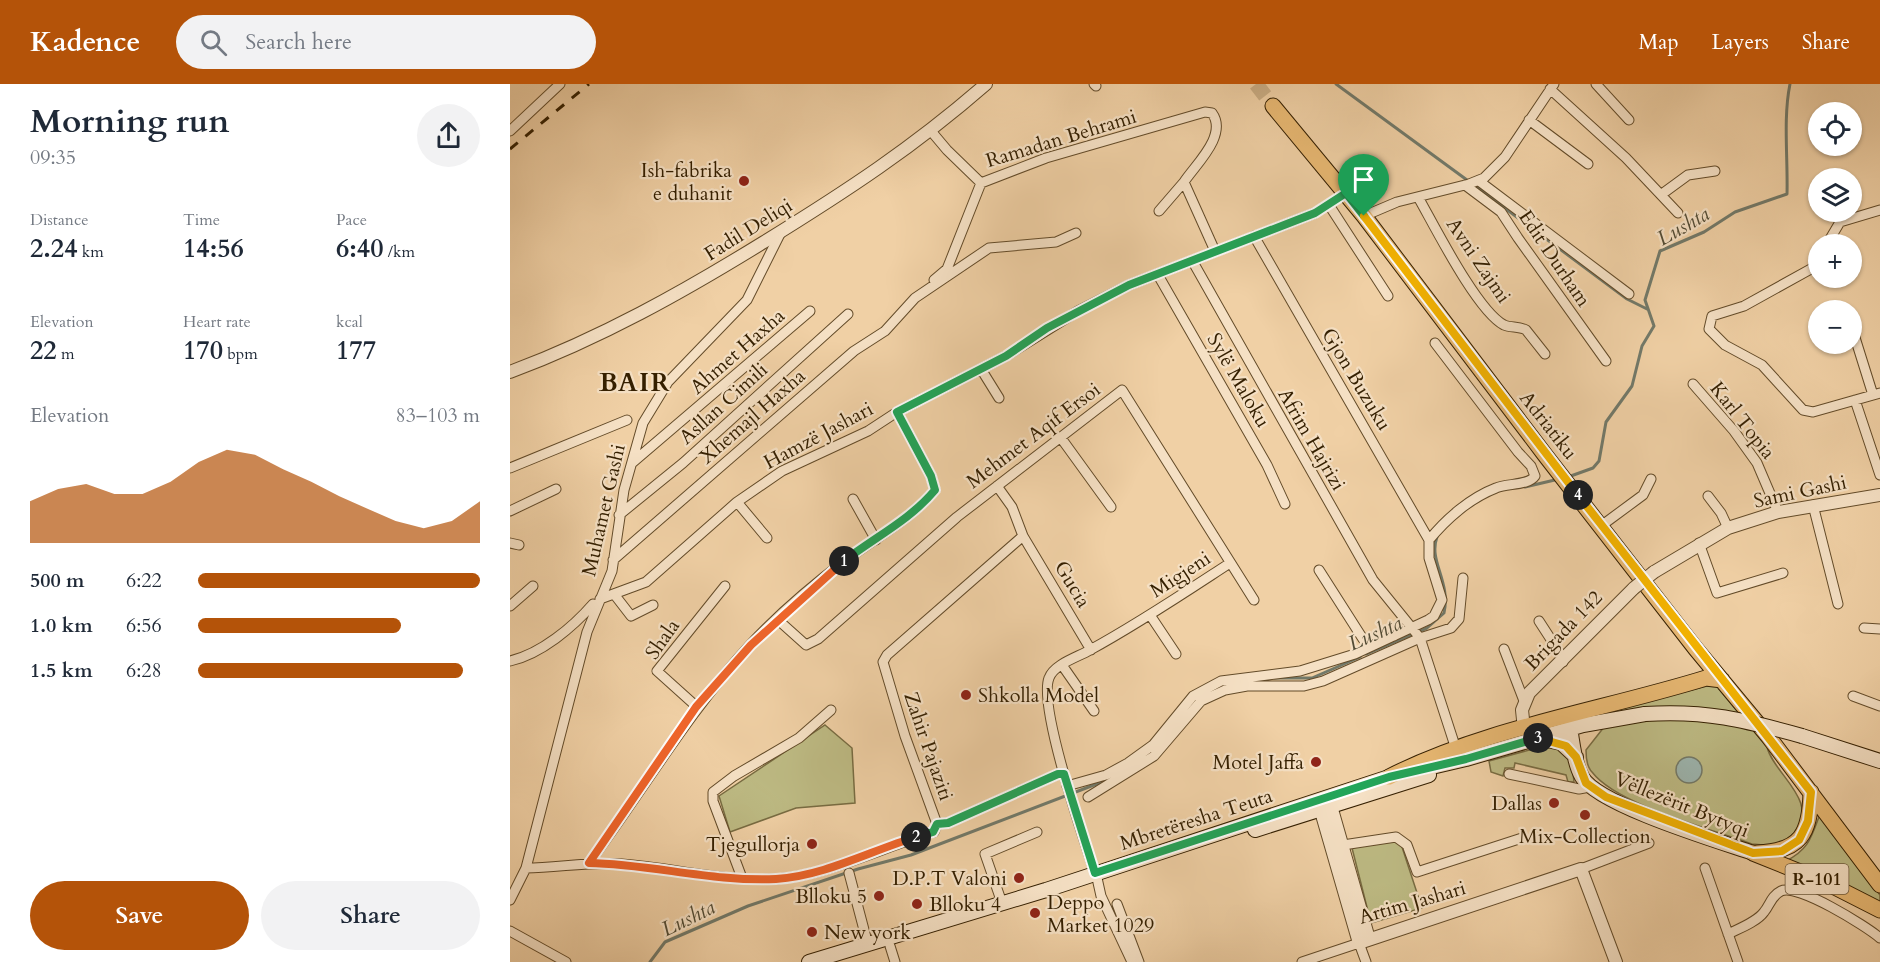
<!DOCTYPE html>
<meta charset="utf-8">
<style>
:root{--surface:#fff;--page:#f2f2f3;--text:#1f2937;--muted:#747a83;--accent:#b45309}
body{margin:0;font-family:Cardo,serif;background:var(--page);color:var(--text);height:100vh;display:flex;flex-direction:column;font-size:22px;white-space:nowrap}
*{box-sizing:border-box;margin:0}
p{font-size:20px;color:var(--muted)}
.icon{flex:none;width:33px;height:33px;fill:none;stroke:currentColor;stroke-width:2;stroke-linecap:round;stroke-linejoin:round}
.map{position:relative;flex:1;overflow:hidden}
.side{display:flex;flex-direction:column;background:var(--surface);width:510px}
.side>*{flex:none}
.buttons{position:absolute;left:1298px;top:18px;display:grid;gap:12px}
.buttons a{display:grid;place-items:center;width:54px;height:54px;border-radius:50%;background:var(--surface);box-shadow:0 2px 4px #0004;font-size:30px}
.pin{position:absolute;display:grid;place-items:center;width:51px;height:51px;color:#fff;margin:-62px -26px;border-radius:50% 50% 50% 0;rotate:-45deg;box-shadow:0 0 6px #0007}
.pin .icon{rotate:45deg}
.km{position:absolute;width:30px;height:30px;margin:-15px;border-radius:50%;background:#222;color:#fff;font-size:16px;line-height:30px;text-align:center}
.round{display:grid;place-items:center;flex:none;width:63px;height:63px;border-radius:32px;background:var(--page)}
.head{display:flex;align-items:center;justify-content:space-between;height:102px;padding:0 30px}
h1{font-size:33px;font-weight:700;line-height:45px}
.figures{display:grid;grid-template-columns:repeat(3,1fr);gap:9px;height:102px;padding:6px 30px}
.figures div{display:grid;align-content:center}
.figures b{font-size:26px;font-weight:700}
.figures small{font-size:16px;font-weight:400}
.figures p{font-size:16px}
.chart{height:168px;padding:12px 30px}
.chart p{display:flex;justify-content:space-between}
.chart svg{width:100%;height:108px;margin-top:6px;fill:var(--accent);opacity:.7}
.button{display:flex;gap:12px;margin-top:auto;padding:12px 30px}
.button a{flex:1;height:69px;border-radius:36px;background:var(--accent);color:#fff;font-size:24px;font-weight:700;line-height:69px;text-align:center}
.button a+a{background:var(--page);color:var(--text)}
ul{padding:0 30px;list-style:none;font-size:20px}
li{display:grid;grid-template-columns:96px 72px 1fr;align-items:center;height:45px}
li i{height:15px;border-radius:8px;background:var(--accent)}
header{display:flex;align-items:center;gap:36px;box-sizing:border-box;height:84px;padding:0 30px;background:var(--accent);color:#fff}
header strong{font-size:28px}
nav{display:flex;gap:33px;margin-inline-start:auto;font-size:21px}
.search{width:420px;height:54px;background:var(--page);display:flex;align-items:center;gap:15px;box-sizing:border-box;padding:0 21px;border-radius:33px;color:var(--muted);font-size:22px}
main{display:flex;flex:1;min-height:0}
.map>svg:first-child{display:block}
</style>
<header>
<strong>Kadence</strong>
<div class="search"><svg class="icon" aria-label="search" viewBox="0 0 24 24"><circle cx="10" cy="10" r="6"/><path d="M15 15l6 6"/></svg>Search here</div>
<nav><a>Map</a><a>Layers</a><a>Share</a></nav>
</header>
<main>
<section class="side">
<div class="head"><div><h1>Morning run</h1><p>09:35</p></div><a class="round"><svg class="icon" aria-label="share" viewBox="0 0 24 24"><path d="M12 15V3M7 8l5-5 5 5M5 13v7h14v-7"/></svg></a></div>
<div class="figures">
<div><p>Distance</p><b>2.24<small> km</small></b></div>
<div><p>Time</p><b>14:56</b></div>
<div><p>Pace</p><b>6:40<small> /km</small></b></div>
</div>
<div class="figures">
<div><p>Elevation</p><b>22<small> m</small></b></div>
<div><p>Heart rate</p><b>170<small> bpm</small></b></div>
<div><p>kcal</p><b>177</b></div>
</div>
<div class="chart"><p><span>Elevation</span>83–103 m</p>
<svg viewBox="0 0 160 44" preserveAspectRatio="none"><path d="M0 44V27L10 22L20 20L30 24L40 24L50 19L60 11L70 6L80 8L90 14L100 19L110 25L120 30L130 35L140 38L150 35L160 27V44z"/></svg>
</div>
<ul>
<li><b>500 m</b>6:22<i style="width:100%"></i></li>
<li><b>1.0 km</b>6:56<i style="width:72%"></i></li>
<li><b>1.5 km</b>6:28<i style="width:94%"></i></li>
</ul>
<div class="button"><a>Save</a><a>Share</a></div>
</section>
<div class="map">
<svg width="1370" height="878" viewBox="0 0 1370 878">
<rect width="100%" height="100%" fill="#f0d0a5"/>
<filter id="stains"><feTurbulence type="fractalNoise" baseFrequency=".00333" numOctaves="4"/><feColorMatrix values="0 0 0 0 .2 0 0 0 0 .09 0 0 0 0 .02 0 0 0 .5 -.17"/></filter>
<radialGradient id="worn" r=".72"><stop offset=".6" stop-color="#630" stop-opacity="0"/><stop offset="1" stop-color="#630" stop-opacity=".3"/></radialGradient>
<path fill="#bdba83" stroke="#786c42" stroke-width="1.5" d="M1205 600 1257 663C1264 691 1311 717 1284 749 1271 763 1260 762 1242 760 1201 745 1107 721 1082 688 1077 683 1076 673 1076 666L1109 624Z
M315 641 342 664 345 719 286 724 220 748 209 712Z
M1041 660 1048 661 1062 680 1064 698H1058L1056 691 1005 679 1004 684H995L993 692 981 688 979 677Z
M1310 730 1370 811V825L1276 777C1299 765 1301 754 1310 730Z
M882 756 891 760 912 824 861 839 842 764Z"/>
<path fill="#9cb5af" stroke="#727969" stroke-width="1.5" d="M1166 686a13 13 0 1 1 26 0a13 13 0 1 1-26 0Z"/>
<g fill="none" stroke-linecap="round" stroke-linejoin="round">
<path stroke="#727969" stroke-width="3" d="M826 0 957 96
M965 102 1117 215 1137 225
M1058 393 1083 384 1089 377 1096 338 1122 302 1132 262 1144 242 1135 216 1150 167 1194 148 1225 128 1277 110C1278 74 1273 34 1280 0
M1015 403 1049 395
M856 570 917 544 934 529C941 497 918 477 927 453
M765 594H802L850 573
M140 878 155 858 238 822 348 785 401 771 597 696"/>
<path stroke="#caad84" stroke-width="15" stroke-dasharray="15 8" stroke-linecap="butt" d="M746 0 763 22"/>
<g stroke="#634b29" stroke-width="11">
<path id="minor" d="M584 0 586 2
M1086 0 1119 36
M1040 5 1116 74 1168 129
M1019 36 1078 80
M0 47 50 0
M421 47 437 66 471 99 536 74 695 28 702 29C718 51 686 80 674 98L705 167
M969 97 1119 210
M955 101 991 128 1008 154 1096 277
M1152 110 1178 91 1205 87
M908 113C924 141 967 227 994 241 1001 244 1009 242 1016 246L1035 270
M819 121 878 212
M649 127 674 98
M854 132 887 118 959 100 974 94 995 73 1044 0
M744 152 919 456
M1317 160 1330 138 1370 126
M683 178 863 496 910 554 946 665
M1308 181 1234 222 1202 232 1199 245 1215 261 1252 281 1293 326 1303 328 1370 309
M648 191 757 381 775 420
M424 196 437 185 471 99
M1342 244 1363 311
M471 285 489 314
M1183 300 1224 347 1247 379 1268 428
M1345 316 1370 391
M551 354 601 423
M122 379 300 227
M0 384 117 336
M487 402 502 423 513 452 581 566
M1198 412 1211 429 1218 444
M343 415 366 456
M227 418 257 454
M1303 421 1328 520
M0 427 46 405
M109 431 173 379 338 230
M1091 442 1133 411 1141 395
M0 459 9 461
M1189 459 1207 509 1273 489
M103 476 344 267 375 247 405 214 479 164 546 158 566 149
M809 486 853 555 856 556 878 549 884 552
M104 510 121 532 143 521
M90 515 136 498 227 418 272 387 358 347 387 328 496 272 568 227 619 201 805 129 836 109
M0 522 23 502
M640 531 666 570
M267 535 296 561 308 555 447 433 612 306 744 516
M1029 537 1051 571 1053 578
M1354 544 1370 545
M994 565 1014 617
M0 577C31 570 63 543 83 520
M552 581 584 627
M1343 612 1370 622
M187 623 147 587 215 502
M999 690 1069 705 1080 703
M557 702 596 691 618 679 643 661 683 612 711 597 790 587 845 570 918 536 924 532 932 516 919 474V456C936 435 960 414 986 404 997 399 1018 402 1025 392L1021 382 1008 368 925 259
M578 713 644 672 691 617 715 606 737 602H794L813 597 910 554 941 544 949 535 953 494
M427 740 438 739 548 690H554
M833 761 886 753 897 761 907 788 1012 754
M79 779C133 706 179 627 241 560 269 530 303 501 336 476 366 453 400 436 425 406L421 392 387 328
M16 784C48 784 80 777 112 780 163 784 215 798 266 795 319 791 373 763 424 748L427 740 395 652 373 578 377 571 513 452
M1195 784 1228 878
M1071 785 1139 759
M339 789 358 861
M585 789C574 756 528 622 539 594 544 580 568 573 580 566 628 540 674 509 720 479
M232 794 203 717V708L224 692 289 654 321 626
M587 794 591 812 622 878
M0 816 16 784 77 548 102 487 114 406 133 339 158 298 237 216 271 148
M492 819 475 770 527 748
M607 820 629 878
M0 847 56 878
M1218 850C1228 845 1247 838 1254 828 1260 821 1261 812 1271 807 1287 799 1356 842 1370 854
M380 862 385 878
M792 878 849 859 856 878"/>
</g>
<g stroke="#634b29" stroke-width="14">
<path id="tertiary" d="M0 288C91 254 173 208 254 158 335 108 404 63 476 0
M1144 488 1218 444 1268 428 1370 411
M1014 645 1012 626 1019 609 1124 504
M819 715 859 855
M808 717 849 859 1071 785 1106 878"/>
</g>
<g stroke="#341f00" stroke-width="16">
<path id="secondary" d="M1060 644C1063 660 1064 679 1072 693 1088 721 1208 757 1243 769
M1292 652 1370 677
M1028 654 1051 659 1066 673
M745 746 919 691
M299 878 536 806 879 693 956 675 1073 641 1135 630"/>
</g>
<g stroke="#341f00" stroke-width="17">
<path id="primary" d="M763 22 854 132 1035 371 1185 564 1258 652 1370 801
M879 693C975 644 1093 626 1196 594L1212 596
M1243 769 1317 799 1370 826
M1247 769C1291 767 1300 750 1301 708"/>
</g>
<use href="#minor" stroke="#f5e0c4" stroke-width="9"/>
<use href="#tertiary" stroke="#f5e0c4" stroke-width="12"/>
<use href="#secondary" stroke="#f5e0c4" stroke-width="14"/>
<use href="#primary" stroke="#e8b872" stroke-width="15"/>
<path stroke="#341f00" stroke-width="3" stroke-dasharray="10 10" stroke-linecap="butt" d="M0 65 79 0"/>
<g stroke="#634b29" stroke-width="14" stroke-linecap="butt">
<path id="tertiary-bridge" d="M1124 504 1144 488"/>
</g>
<g stroke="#341f00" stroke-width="16" stroke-linecap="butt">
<path id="secondary-bridge" d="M1135 630C1196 626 1234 636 1292 652"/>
</g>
<use href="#tertiary-bridge" stroke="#f5e0c4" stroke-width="12"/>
<use href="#secondary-bridge" stroke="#f5e0c4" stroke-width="14"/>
</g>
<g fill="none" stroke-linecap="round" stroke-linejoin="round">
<g stroke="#fff" stroke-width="12">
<path id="split-1" d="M334 477C365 453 400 436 425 406L421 392 387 328 496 272 537 244 619 201 805 129 836 109 854 132"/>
</g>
<g stroke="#fff" stroke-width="12">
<path id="split-2" d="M334 477 241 561 186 623 79 779C141 780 203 798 266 795 314 792 360 767 406 753"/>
</g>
<g stroke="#fff" stroke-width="12">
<path id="split-3" d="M406 753 423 748 427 740 438 739 548 690H554L585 789 879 693 956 675 1028 654"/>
</g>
<g stroke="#fff" stroke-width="12">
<path id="split-4" d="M1028 654 1056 662 1066 673 1076 699 1096 713 1243 769 1272 767 1289 756 1298 737 1301 708 1068 411"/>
</g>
<g stroke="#fff" stroke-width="12">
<path id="split-5" d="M854 132 1068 411"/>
</g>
<use href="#split-1" stroke="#22a559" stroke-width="8"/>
<use href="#split-2" stroke="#f0652b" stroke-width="8"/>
<use href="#split-3" stroke="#22a559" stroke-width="8"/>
<use href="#split-4" stroke="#f5b400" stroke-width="8"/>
<use href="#split-5" stroke="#f5b400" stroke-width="8"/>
</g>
<g fill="#8f2418" stroke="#f5e0c4" stroke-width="2">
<circle cx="234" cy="97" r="6"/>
<circle cx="456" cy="611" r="6"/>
<circle cx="806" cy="678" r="6"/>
<circle cx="1044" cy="719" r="6"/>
<circle cx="1075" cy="731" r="6"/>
<circle cx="302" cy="760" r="6"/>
<circle cx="509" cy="794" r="6"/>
<circle cx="369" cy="812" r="6"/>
<circle cx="407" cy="820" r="6"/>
<circle cx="525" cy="829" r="6"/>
<circle cx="302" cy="848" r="6"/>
</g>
<g text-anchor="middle" stroke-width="4.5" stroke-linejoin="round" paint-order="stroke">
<rect fill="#f5e0c4" stroke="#6e593b" stroke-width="1.5" x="1275.5" y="780" width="63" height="30" rx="4.5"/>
<g font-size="18" font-weight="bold" fill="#341f00">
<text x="1307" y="801">R-101</text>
</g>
<g font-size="20" fill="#341f00" stroke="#f5e0c4">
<text transform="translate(551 54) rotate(-17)" y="7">Ramadan Behrami</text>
<text transform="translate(238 145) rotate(-32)" y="7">Fadil Deliqi</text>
<text transform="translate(1045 174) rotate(56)" y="7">Edit Durham</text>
<text transform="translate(969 176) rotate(56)" y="7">Avni Zajmi</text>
<text transform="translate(227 267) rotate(-41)" y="7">Ahmet Haxha</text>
<text transform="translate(847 295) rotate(59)" y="7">Gjon Buzuku</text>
<text transform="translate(729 296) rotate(60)" y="7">Sylë Maloku</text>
<text transform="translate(213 319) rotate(-42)" y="7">Asllan Cimili</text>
<text transform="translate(242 332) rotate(-41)" y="7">Xhemajl Haxha</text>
<text transform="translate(1233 336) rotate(52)" y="7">Karl Topia</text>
<text transform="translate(1039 341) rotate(52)" y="7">Adriatiku</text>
<text transform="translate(308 351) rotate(-28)" y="7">Hamzë Jashari</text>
<text transform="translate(523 351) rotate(-37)" y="7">Mehmet Aqif Ersoi</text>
<text transform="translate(802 355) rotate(60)" y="7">Afrim Hajrizi</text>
<text transform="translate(1290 407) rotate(-12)" y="7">Sami Gashi</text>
<text transform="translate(93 426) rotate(-77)" y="7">Muhamet Gashi</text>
<text transform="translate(670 490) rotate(-33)" y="7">Migjeni</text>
<text transform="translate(563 500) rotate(59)" y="7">Gucia</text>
<text transform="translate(1053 546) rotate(-46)" y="7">Brigada 142</text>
<text transform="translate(152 555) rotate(-55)" y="7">Shala</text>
<text transform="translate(419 662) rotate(71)" y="7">Zahir Pajaziti</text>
<text transform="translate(1172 720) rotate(22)" y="7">Vëllezërit Bytyqi</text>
<text transform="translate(686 735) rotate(-18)" y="7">Mbretëresha Teuta</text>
<text transform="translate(902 818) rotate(-16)" y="7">Artim Jashari</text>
</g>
<g font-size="20" fill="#341f00" stroke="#f5e0c4" text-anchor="end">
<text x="222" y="93">Ish-fabrika<tspan x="222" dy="23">e duhanit</tspan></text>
<text x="468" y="618" text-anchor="start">Shkolla Model</text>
<text x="794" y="685">Motel Jaffa</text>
<text x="1032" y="726">Dallas</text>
<text x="1075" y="759" text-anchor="middle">Mix-Collection</text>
<text x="290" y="767">Tjegullorja</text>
<text x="497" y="801">D.P.T Valoni</text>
<text x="357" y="819">Blloku 5</text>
<text x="537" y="825" text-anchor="start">Deppo<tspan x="537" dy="23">Market 1029</tspan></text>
<text x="419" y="827" text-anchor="start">Blloku 4</text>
<text x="314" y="855" text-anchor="start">New york</text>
</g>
<g font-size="21" font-style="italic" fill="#534c35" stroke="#f5e0c4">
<text transform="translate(1173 142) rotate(-30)" y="7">Lushta</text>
<text transform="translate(865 549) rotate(-24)" y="7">Lushta</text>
<text transform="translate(178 834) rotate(-26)" y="7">Lushta</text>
</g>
<g font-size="26" font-weight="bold" letter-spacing="1.5" fill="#341f00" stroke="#f5e0c4">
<text x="125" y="307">BAIR</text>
</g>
</g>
<rect width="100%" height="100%" filter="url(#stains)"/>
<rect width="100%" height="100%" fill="url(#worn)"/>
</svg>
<div class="buttons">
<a><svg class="icon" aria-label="locate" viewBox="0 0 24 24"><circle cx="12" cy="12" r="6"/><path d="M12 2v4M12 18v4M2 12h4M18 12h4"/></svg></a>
<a><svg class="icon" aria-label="layers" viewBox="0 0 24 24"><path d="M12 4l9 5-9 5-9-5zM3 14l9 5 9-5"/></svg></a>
<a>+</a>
<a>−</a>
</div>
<div class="pin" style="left:854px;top:132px;background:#1e9e55"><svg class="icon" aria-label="arrive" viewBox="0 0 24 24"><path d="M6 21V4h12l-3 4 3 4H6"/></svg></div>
<b class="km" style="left:334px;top:477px">1</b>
<b class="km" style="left:406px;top:753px">2</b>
<b class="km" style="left:1028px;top:654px">3</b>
<b class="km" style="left:1068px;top:411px">4</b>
</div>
</main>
